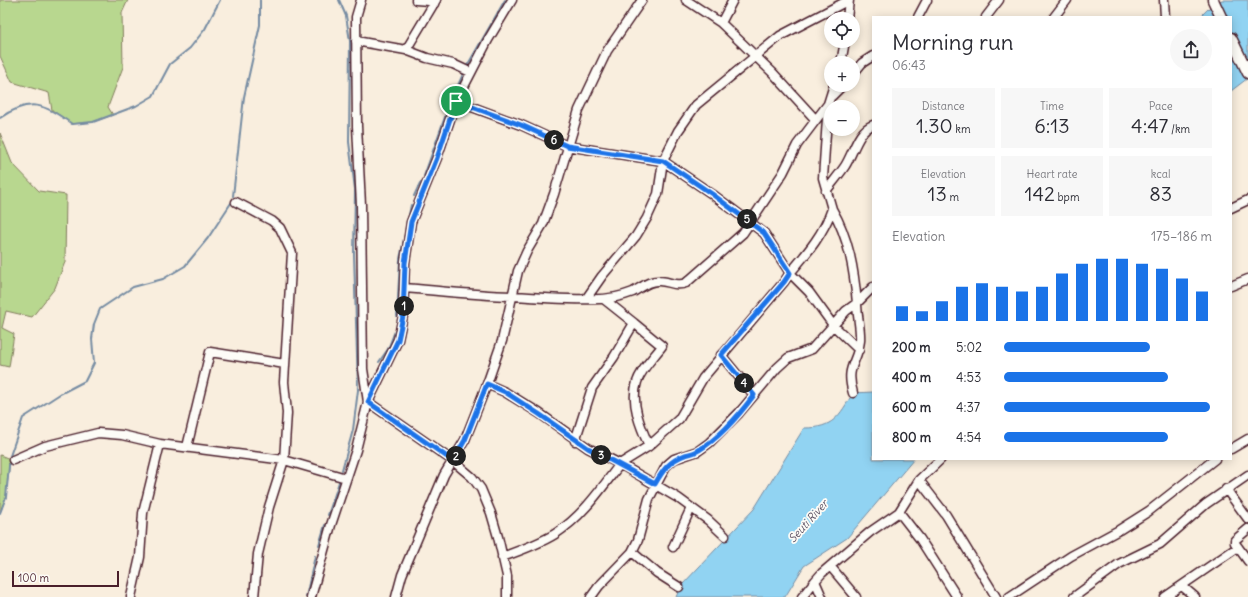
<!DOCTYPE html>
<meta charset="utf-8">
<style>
:root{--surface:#fff;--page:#f7f7f7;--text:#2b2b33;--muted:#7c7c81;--accent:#1a73e8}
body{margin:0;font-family:Delius,sans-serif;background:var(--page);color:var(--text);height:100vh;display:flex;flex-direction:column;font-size:15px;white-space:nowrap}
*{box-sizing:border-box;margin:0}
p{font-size:13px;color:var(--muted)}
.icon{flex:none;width:22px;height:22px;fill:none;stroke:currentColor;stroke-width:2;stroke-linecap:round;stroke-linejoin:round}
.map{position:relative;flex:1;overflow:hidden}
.side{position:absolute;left:872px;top:16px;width:360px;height:444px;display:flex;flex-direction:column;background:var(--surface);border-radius:0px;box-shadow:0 2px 10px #0003}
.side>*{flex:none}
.tools{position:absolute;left:824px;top:12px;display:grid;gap:8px}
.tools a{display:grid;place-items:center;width:36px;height:36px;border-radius:50%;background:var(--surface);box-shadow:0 2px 10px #0003;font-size:20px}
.scale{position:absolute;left:12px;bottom:10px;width:107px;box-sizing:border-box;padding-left:4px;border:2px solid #4a1f2b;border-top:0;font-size:11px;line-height:14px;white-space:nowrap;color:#4a1f2b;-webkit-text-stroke:3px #fdfcf7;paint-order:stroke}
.pin{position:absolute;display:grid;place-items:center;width:34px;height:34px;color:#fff;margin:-17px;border:2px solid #fff;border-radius:50%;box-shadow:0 1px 4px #0007}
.km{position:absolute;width:20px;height:20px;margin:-10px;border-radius:50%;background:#222;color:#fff;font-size:11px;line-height:20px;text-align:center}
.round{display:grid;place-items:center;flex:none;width:42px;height:42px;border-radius:21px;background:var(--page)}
.head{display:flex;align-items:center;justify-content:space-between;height:68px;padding:0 20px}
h1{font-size:22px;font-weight:600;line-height:30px}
.figures{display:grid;grid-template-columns:repeat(3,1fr);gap:6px;height:68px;padding:4px 20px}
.figures div{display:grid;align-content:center;border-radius:0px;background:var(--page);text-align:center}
.figures b{font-size:20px;font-weight:600}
.figures small{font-size:11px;font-weight:400}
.figures p{font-size:11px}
.chart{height:112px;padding:8px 20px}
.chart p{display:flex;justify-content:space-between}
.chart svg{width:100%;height:72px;margin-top:4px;stroke:var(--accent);stroke-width:6}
ul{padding:0 20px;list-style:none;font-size:13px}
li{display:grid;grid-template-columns:64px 48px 1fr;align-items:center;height:30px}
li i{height:10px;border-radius:5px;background:var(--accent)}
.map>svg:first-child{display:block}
</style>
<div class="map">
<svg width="1248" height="597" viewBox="0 0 1248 597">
<rect width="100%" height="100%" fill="#f9eede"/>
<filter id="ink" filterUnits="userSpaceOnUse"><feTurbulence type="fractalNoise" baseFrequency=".025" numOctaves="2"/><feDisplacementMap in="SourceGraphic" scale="8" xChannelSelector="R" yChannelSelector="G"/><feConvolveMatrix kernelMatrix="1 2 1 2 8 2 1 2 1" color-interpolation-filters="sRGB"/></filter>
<g filter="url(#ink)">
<path fill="#b8d78f" stroke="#817b5d" d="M0 0H128L122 13 123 67 108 107 113 115 93 122 72 124 52 110 49 93 12 82 0 56Z
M0 133 12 163 39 191 66 195 65 262 55 288 32 317 6 311 2 328 14 334 9 367 0 365Z
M0 455 10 459 6 497 0 513Z"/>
<path fill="#91d3f2" stroke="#758ba2" d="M1222 0H1248V78L1231 91V17H1200L1214 3Z
M873 392V459H914L847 538 804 566 785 597H676L681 586 754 509 804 428C834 428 839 416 853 393Z"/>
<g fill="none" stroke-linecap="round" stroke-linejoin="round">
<path stroke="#758ba2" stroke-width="2" d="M339 0 346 16 350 41 349 142 355 189 354 254 358 390 353 430 342 470
M467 66 505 0
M455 92 464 72
M0 118C30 97 45 104 72 124L93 122 136 106 153 96 170 64 190 48 205 29 220 0
M424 176 451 100
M233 196 244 97 260 25V0
M414 196 420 183
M397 316 400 259 411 205
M379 362 388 349 395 331
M0 513 6 497 10 456 23 418 60 394 85 381 94 363 92 339 94 324 100 309 133 287 163 279 185 266 208 238 231 203
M328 515 340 479
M319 545 325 525
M306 597 315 556"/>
<g stroke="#4a1f2b" stroke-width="11">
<path id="minor" d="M361 0 356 17 357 126 361 205 363 369 368 402 453 461 472 477 481 489 491 513 498 537 507 576V597
M416 0 429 1 434 4
M686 0 721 23 773 73 815 119
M1164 0 1165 17
M918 17 927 0
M986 17 999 0
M1054 17 1067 0
M847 19 849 0
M721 23 733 0
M356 41 406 50 427 58 453 64 470 72
M406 50 436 0
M841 63 845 41
M853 74 862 63 873 56
M832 96 843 85
M456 101 521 125 567 146 663 161 712 194 764 233 790 273C807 253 823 235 832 209 849 238 854 270 857 303L873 287
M828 104 834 85
M826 191C832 183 839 175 845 166 853 154 858 130 873 125
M236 202 272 221 280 228 292 253 284 382 287 413 284 460 269 507 258 554 254 597
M1231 208 1248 200
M1231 286 1248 279
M405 288C441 291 476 295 512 296 537 297 561 300 586 299L602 276 636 236 647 218 658 194 663 161 678 131 696 105 780 36 849 0
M586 299C602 300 618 298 633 292 641 288 649 280 659 281 669 281 676 287 686 283L743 233 783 173 797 145 828 104 823 178 832 209
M634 323 662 346C654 357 641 369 637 382 630 403 641 428 649 446
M721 355 754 395
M487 384 505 392 539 413 588 448 620 464C601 489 582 517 555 534 539 544 519 551 502 557
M575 441 592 388 614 357 634 323 605 300
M187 447 210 352 285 364
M1231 449 1248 439
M13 460 45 446 98 433 122 435 160 444 284 460 346 478
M919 480 946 515 996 597
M1226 489 1248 519
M899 512 920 539 957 597
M1248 529 1235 540V543L1248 561
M725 536 708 520 678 498 620 464 649 446 679 419 703 378 784 282 790 273 809 292 833 325 859 350
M673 547 691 508
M632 552 657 573 679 587
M830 566 856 597
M1182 586 1195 597
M131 597 140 557 143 513 160 444
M311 597 331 525 356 450 368 402 398 340 403 316 405 263 411 222 437 158 456 102 488 40 512 0
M396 597 402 575 444 475 465 440 487 384 502 341 518 271 527 251 543 224 554 194 579 110 607 51 642 0
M591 597 599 586 632 552 638 540 649 499 666 466 674 459 698 451 709 443 739 413 777 368 788 358 812 349 846 311 857 303C857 315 861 329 860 341 857 364 845 366 853 393
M802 597 815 581
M822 597 815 581 822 573 870 532 899 512 919 480 941 459
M1009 597 1071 556 1119 530 1149 511 1215 459
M1074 597 1119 564 1160 544 1206 504 1248 475
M1165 597 1238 547"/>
</g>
<g stroke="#4a1f2b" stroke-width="13">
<path id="tertiary" d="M1213 0 1221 17
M1231 38 1248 73"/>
</g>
<use href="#minor" stroke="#fdfcf7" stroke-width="8"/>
<use href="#tertiary" stroke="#fdfcf7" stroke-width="10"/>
</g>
</g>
<g fill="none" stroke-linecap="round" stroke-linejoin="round" filter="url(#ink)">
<g stroke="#fff" stroke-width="8">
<path id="route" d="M456 101 521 125 567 146 663 161 712 194 764 233 790 273 784 282 721 355 754 395C740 414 719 438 699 450 695 453 690 454 685 455 669 461 663 470 655 484L588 448 539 414 505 392 487 384 465 440 453 461 368 402 398 340 403 316 405 263 411 222 437 158Z"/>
</g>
<use href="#route" stroke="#1a73e8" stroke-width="5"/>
</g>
<g text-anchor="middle" stroke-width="3.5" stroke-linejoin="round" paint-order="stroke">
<g font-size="11" font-style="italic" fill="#5f5567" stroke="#fdfcf7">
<text transform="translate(808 521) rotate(-48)" y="4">Seuti River</text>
</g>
</g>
</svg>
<div class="tools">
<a><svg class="icon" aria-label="locate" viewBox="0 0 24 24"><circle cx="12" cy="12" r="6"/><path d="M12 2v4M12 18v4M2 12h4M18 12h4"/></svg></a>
<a>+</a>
<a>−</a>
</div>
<div class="scale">100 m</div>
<div class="pin" style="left:456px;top:101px;background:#1e9e55"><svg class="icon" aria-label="arrive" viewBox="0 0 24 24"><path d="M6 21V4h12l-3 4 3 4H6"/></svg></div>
<b class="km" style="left:404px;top:306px">1</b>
<b class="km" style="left:456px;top:456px">2</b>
<b class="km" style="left:601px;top:455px">3</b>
<b class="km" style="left:744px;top:383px">4</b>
<b class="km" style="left:747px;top:219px">5</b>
<b class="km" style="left:554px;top:140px">6</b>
<section class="side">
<div class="head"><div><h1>Morning run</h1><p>06:43</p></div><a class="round"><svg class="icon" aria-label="share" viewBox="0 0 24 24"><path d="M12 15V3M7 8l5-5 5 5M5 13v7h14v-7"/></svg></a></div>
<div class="figures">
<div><p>Distance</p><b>1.30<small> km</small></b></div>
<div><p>Time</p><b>6:13</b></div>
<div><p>Pace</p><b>4:47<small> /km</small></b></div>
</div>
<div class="figures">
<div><p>Elevation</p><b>13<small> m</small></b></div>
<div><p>Heart rate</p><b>142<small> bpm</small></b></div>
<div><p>kcal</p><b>83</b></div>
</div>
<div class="chart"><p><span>Elevation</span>175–186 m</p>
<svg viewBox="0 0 160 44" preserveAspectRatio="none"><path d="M5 44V35M15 44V38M25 44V32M35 44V23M45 44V21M55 44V23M65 44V26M75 44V23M85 44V15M95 44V9M105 44V6M115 44V6M125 44V9M135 44V12M145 44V18M155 44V26"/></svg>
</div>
<ul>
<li><b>200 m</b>5:02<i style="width:70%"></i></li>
<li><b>400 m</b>4:53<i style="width:79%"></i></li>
<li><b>600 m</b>4:37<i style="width:99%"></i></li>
<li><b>800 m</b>4:54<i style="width:79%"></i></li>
</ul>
</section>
</div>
